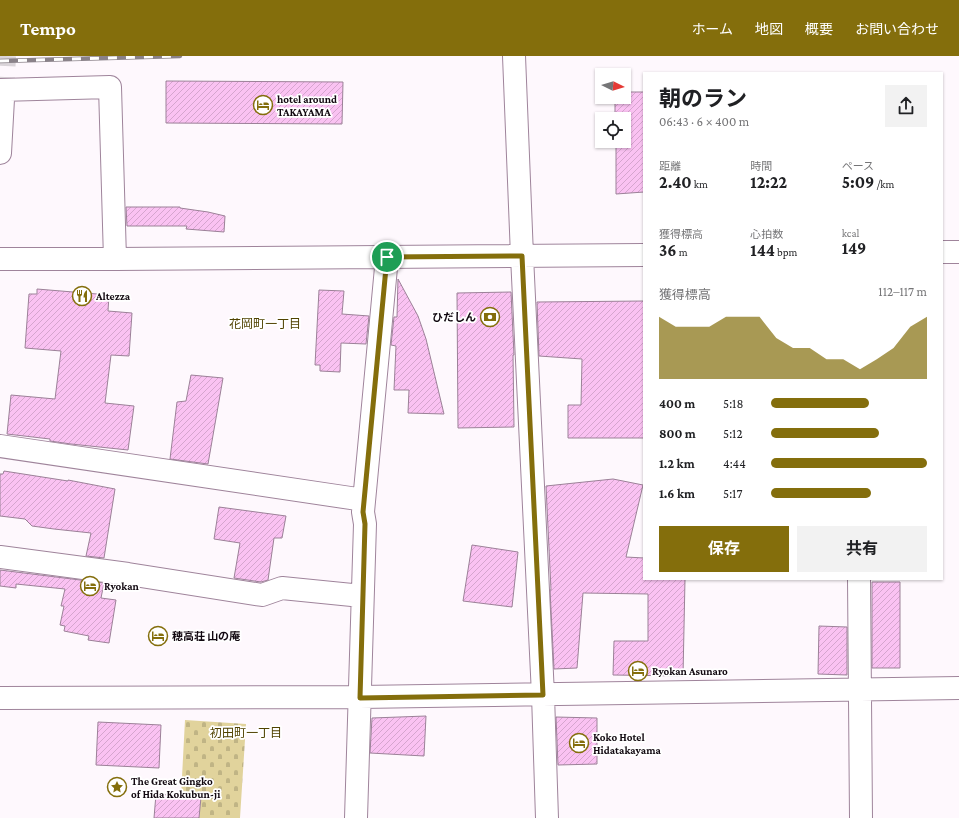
<!DOCTYPE html>
<html lang="ja">
<meta charset="utf-8">
<style>
:root{--surface:#fff;--page:#f2f2f2;--text:#202124;--muted:#757577;--accent:#846e0c}
body{margin:0;font-family:"Crimson Pro","Noto Sans JP",serif;background:var(--page);color:var(--text);height:100vh;display:flex;flex-direction:column;font-size:15px;white-space:nowrap}
*{box-sizing:border-box;margin:0}
p{font-size:13px;color:var(--muted)}
.icon{flex:none;width:22px;height:22px;fill:none;stroke:currentColor;stroke-width:2;stroke-linecap:round;stroke-linejoin:round}
.map{position:relative;flex:1;overflow:hidden}
.panel{position:absolute;left:643px;top:16px;width:300px;height:508px;display:flex;flex-direction:column;background:var(--surface);border-radius:0px;box-shadow:0 1px 3px #0004}
.panel>*{flex:none}
.needle{width:26px;rotate:95deg}
.controls{position:absolute;left:595px;top:12px;display:grid;gap:8px}
.controls a{display:grid;place-items:center;width:36px;height:36px;border-radius:0px;background:var(--surface);box-shadow:0 1px 3px #0004;font-size:20px}
.pin{position:absolute;display:grid;place-items:center;width:34px;height:34px;color:#fff;margin:-17px;border:2px solid #fff;border-radius:50%;box-shadow:0 1px 4px #0007}
.round{display:grid;place-items:center;flex:none;width:42px;height:42px;border-radius:0px;background:var(--page)}
.head{display:flex;align-items:center;justify-content:space-between;height:68px;padding:0 16px}
h1{font-size:22px;font-weight:700;line-height:30px}
.stats{display:grid;grid-template-columns:repeat(3,1fr);gap:6px;height:68px;padding:4px 16px}
.stats div{display:grid;align-content:center}
.stats b{font-size:17px;font-weight:700}
.stats small{font-size:11px;font-weight:400}
.stats p{font-size:11px}
.chart{height:112px;padding:8px 16px}
.chart p{display:flex;justify-content:space-between}
.chart svg{width:100%;height:72px;margin-top:4px;fill:var(--accent);opacity:.7}
.primary-button{display:flex;gap:8px;margin-top:auto;padding:8px 16px}
.primary-button a{flex:1;height:46px;border-radius:0px;background:var(--accent);color:#fff;font-size:16px;font-weight:700;line-height:46px;text-align:center}
.primary-button a+a{background:var(--page);color:var(--text)}
ul{padding:0 16px;list-style:none;font-size:13px}
li{display:grid;grid-template-columns:64px 48px 1fr;align-items:center;height:30px}
li i{height:10px;border-radius:5px;background:var(--accent)}
header{display:flex;align-items:center;gap:24px;box-sizing:border-box;height:56px;padding:0 20px;background:var(--accent);color:#fff}
header strong{font-size:19px}
nav{display:flex;gap:22px;margin-inline-start:auto;font-size:14px}
.map>svg:first-child{display:block}
</style>
<header>
<strong>Tempo</strong>
<nav><a>ホーム</a><a>地図</a><a>概要</a><a>お問い合わせ</a></nav>
</header>
<div class="map">
<svg width="959" height="762" viewBox="0 0 959 762">
<defs>
<pattern id="cemetery-stones" width="16" height="16" patternUnits="userSpaceOnUse"><rect width="16" height="16" fill="#e1d39c"/><path d="M2 7V4a2 2 0 0 1 4 0v3zM10 15v-3a2 2 0 0 1 4 0v3z" fill="#c0b485"/></pattern>
<pattern id="building-hatch" width="6" height="6" patternUnits="userSpaceOnUse"><rect width="6" height="6" fill="#fac2f2"/><path d="M-1 1l2-2M0 6l6-6M5 7l2-2" fill="none" stroke="#d5a5ce"/></pattern>
</defs>
<rect width="100%" height="100%" fill="#fef8fd"/>
<path fill="url(#cemetery-stones)" d="M185 664 246 668 240 762H199L201 741 181 740Z"/>
<path fill="url(#building-hatch)" stroke="#9c8198" d="M166 25 343 26 342 68 166 67Z
M624 36H644V136L616 138V85H624V63H615V41H624Z
M126 151H180V152L208 156 225 160 224 176 186 173 187 170H127Z
M398 223 418 260 426 283 444 358 408 357 409 334H394L396 290 391 289 394 261H397Z
M37 233 109 239 108 255 132 257 129 300 111 299 105 347 134 350 128 394 71 388 50 385V383L7 378 11 339 55 343 61 295 25 292 29 238H37Z
M319 234 344 235 342 258 369 260 366 288 341 287 340 316 320 315V309H315Z
M511 236 514 299H513L514 371 458 372 457 237Z
M644 245V382H568V349H581L582 303 539 300 537 246Z
M191 319 223 322 208 408 170 403 177 346 186 345Z
M4 415 68 425V424L115 433 104 502 86 500 91 477 54 473 32 470 25 463 0 460V418H3Z
M613 423 643 429 626 501 644 502V523H685L683 620 613 619 614 585H648V538L583 537 577 612 554 613 550 534H551L546 430Z
M219 451 286 460 282 482H274L268 524 261 526 234 522 240 487 214 483Z
M472 489 518 496 512 551 463 545Z
M0 514 104 527 101 542 116 544 109 587 88 584 89 580 64 575 65 570 60 569 64 550H61L65 533 16 528V532L0 530Z
M872 526H900V612H872Z
M819 570 847 571V619L818 618Z
M426 660 424 700 370 697 372 662Z
M556 661 597 662V708L558 709Z
M98 666 161 669 159 712 96 709Z
M156 738 201 741 199 762H154Z"/>
<g fill="none" stroke-linecap="round" stroke-linejoin="round">
<path stroke="#dad4d9" stroke-width="22" stroke-dasharray="22 11" stroke-linecap="butt" d="M3 43 5 0"/>
<g stroke="#9f849b" stroke-width="24">
<path id="minor" d="M514 0 522 200 543 639 547 762
M0 34 110 31 115 203
M0 97 3 43
M942 196H959
M0 203H115L644 199
M0 390 364 444
M0 501 128 518 262 539 282 532 362 540
M859 523 861 762
M0 642 360 641 959 632
M356 762 365 468 363 456 387 201"/>
</g>
<use href="#minor" stroke="#fff" stroke-width="22"/>
<g stroke="#8a8289" stroke-width="4.5">
<path id="rail" d="M0 5 180 0"/>
</g>
<use href="#rail" stroke="#fff" stroke-width="3" stroke-dasharray="9" stroke-linecap="butt"/>
</g>
<g fill="none" stroke-linecap="round" stroke-linejoin="round">
<g stroke="#fff" stroke-width="8">
<path id="route" d="M522 200 543 639 360 642 365 468 363 456 387 201Z"/>
</g>
<use href="#route" stroke="#846e0c" stroke-width="5"/>
</g>
<defs>
<g id="hotel-ring" transform="scale(1)"><circle r="9.5" fill="#fff" stroke="#846e0c" stroke-width="1.5"/><path d="M-6-4.5h1.5V1H6V5H4.5V3h-9V5H-6ZM-4 0a1.8 1.8 0 1 1 3.6 0ZM.5 0V-2.5h3Q6-2.5 6 0Z" fill="#846e0c"/></g>
<g id="restaurant-ring" transform="scale(1)"><circle r="9.5" fill="#fff" stroke="#846e0c" stroke-width="1.5"/><path d="M-5-6h1v4h1v-4h1v4h1v-4h1v5L-1.5 .5V6h-2V.5L-5-1ZM5-6V6H3V1.5H1.5Q1.5-4 5-6Z" fill="#846e0c"/></g>
<g id="bank-ring" transform="scale(1)"><circle r="9.5" fill="#fff" stroke="#846e0c" stroke-width="1.5"/><path d="M-6-4H6V4H-6ZM0-2.3a2.3 2.3 0 1 0 0 4.6a2.3 2.3 0 1 0 0-4.6Z" fill="#846e0c"/></g>
<g id="sight-ring" transform="scale(1)"><circle r="9.5" fill="#fff" stroke="#846e0c" stroke-width="1.5"/><path d="M0-6L1.8-2.2L6-1.7L2.9 1.2L3.7 5.4L0 3.3L-3.7 5.4L-2.9 1.2L-6-1.7L-1.8-2.2Z" fill="#846e0c"/></g>
</defs>
<g fill-rule="evenodd">
<use href="#hotel-ring" x="263" y="49"/>
<use href="#restaurant-ring" x="82" y="240"/>
<use href="#bank-ring" x="490" y="261"/>
<use href="#hotel-ring" x="90" y="530"/>
<use href="#hotel-ring" x="158" y="580"/>
<use href="#hotel-ring" x="638" y="615"/>
<use href="#hotel-ring" x="579" y="687"/>
<use href="#sight-ring" x="117" y="731"/>
</g>
<g text-anchor="middle" stroke-width="3.5" stroke-linejoin="round" paint-order="stroke">
<g font-size="11" font-weight="bold" fill="#110810" stroke="#fff" text-anchor="start">
<text x="277" y="47">hotel around<tspan x="277" dy="13">TAKAYAMA</tspan></text>
<text x="96" y="244">Altezza</text>
<text x="476" y="265" text-anchor="end">ひだしん</text>
<text x="104" y="534">Ryokan</text>
<text x="172" y="584">穂高荘 山の庵</text>
<text x="652" y="619">Ryokan Asunaro</text>
<text x="593" y="685">Koko Hotel<tspan x="593" dy="13">Hidatakayama</tspan></text>
<text x="131" y="729">The Great Gingko<tspan x="131" dy="13">of Hida Kokubun-ji</tspan></text>
</g>
<g font-size="12" fill="#504200" stroke="#fff">
<text x="265" y="272">花岡町一丁目</text>
<text x="246" y="681">初田町一丁目</text>
</g>
</g>
</svg>
<div class="controls">
<a><svg class="needle" viewBox="-14 -14 28 28"><path d="M0-13l5 13h-10z" fill="#e53935"/><path d="M0 13l5-13h-10z" fill="#757577"/></svg></a>
<a><svg class="icon" aria-label="locate" viewBox="0 0 24 24"><circle cx="12" cy="12" r="6"/><path d="M12 2v4M12 18v4M2 12h4M18 12h4"/></svg></a>
</div>
<div class="pin" style="left:387px;top:201px;background:#1e9e55"><svg class="icon" aria-label="arrive" viewBox="0 0 24 24"><path d="M6 21V4h12l-3 4 3 4H6"/></svg></div>
<section class="panel">
<div class="head"><div><h1>朝のラン</h1><p>06:43 · 6 × 400 m</p></div><a class="round"><svg class="icon" aria-label="share" viewBox="0 0 24 24"><path d="M12 15V3M7 8l5-5 5 5M5 13v7h14v-7"/></svg></a></div>
<div class="stats">
<div><p>距離</p><b>2.40<small> km</small></b></div>
<div><p>時間</p><b>12:22</b></div>
<div><p>ペース</p><b>5:09<small> /km</small></b></div>
</div>
<div class="stats">
<div><p>獲得標高</p><b>36<small> m</small></b></div>
<div><p>心拍数</p><b>144<small> bpm</small></b></div>
<div><p>kcal</p><b>149</b></div>
</div>
<div class="chart"><p><span>獲得標高</span>112–117 m</p>
<svg viewBox="0 0 160 44" preserveAspectRatio="none"><path d="M0 44V6L10 12L20 12L30 12L40 6L50 6L60 6L70 19L80 25L90 25L100 32L110 32L120 38L130 32L140 25L150 12L160 6V44z"/></svg>
</div>
<ul>
<li><b>400 m</b>5:18<i style="width:63%"></i></li>
<li><b>800 m</b>5:12<i style="width:69%"></i></li>
<li><b>1.2 km</b>4:44<i style="width:100%"></i></li>
<li><b>1.6 km</b>5:17<i style="width:64%"></i></li>
</ul>
<div class="primary-button"><a>保存</a><a>共有</a></div>
</section>
</div>
